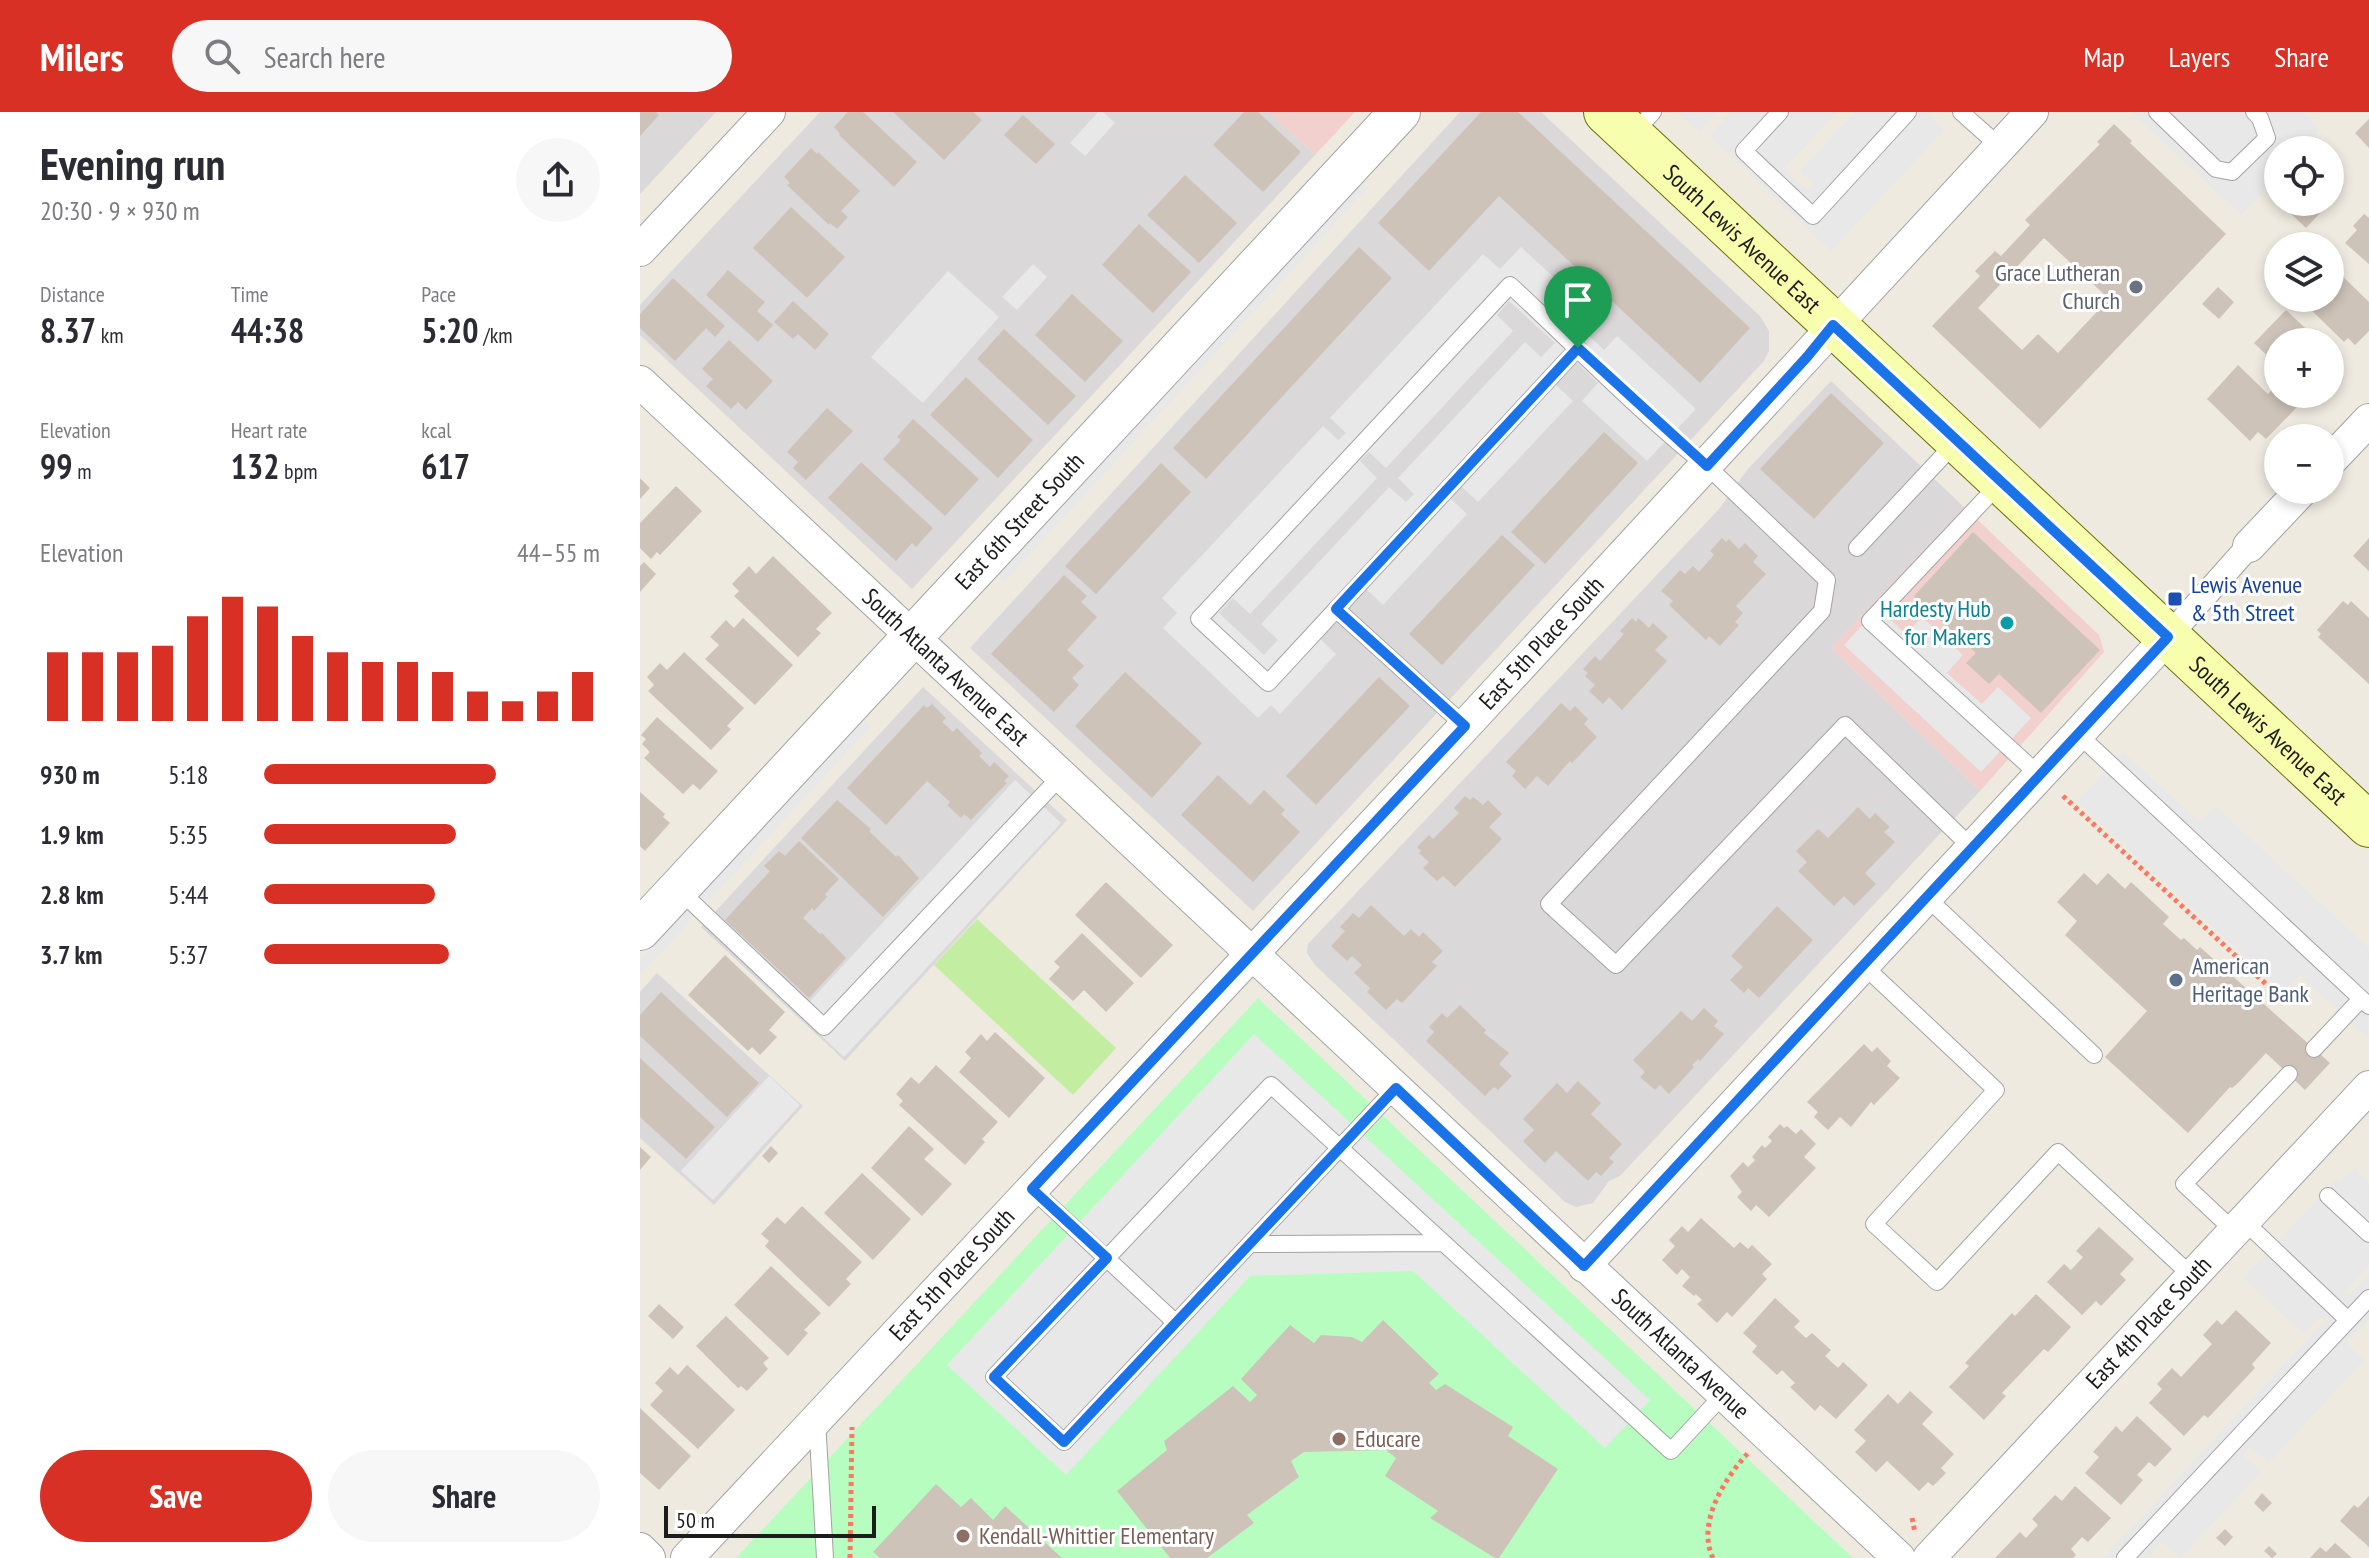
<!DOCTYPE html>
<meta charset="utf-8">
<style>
:root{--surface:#fff;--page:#f7f7f7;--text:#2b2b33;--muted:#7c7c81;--accent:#d93025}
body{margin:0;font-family:"PT Sans Narrow",sans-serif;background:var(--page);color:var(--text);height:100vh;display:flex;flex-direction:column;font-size:30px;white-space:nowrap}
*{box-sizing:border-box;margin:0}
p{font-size:26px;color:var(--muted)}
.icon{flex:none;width:44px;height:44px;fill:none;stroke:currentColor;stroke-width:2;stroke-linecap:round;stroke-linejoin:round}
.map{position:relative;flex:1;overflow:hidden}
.sheet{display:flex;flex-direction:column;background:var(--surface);width:640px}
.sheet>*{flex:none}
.controls{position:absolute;left:1624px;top:24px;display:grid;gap:16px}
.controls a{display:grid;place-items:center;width:80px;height:80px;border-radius:50%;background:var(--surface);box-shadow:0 4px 12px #0003;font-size:40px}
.scale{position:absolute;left:24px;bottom:20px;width:212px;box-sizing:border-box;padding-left:8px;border:4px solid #1c1c1c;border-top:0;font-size:22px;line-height:28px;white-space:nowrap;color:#1c1c1c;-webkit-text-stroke:6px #fff;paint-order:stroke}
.pin{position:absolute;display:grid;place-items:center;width:68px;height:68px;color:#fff;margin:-82px -34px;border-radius:50% 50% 50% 0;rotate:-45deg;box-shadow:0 0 8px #0007}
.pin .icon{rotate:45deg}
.round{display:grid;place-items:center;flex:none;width:84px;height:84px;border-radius:42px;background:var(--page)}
.overview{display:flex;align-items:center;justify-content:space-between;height:136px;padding:0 40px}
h1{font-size:44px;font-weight:700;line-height:60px}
.stats{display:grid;grid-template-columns:repeat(3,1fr);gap:12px;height:136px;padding:8px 40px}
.stats div{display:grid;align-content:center}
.stats b{font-size:34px;font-weight:700}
.stats small{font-size:22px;font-weight:400}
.stats p{font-size:22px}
.chart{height:224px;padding:16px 40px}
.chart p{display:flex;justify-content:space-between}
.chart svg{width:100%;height:144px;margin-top:8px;stroke:var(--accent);stroke-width:6}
.cta{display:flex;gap:16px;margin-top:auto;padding:16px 40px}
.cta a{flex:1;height:92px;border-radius:48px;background:var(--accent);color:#fff;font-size:32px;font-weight:700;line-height:92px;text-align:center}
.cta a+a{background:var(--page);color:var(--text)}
ul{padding:0 40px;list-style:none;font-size:26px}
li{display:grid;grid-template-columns:128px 96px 1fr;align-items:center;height:60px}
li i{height:20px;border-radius:10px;background:var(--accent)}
header{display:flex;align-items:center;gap:48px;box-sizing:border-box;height:112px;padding:0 40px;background:var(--accent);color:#fff}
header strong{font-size:38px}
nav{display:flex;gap:44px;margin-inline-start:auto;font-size:28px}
.search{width:560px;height:72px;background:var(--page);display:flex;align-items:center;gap:20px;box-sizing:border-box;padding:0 28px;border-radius:44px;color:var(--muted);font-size:30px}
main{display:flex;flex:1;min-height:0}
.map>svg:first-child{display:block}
</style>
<header>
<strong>Milers</strong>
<div class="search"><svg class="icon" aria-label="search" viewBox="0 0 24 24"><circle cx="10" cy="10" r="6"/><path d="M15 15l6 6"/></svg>Search here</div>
<nav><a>Map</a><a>Layers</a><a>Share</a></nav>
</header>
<main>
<section class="sheet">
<div class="overview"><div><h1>Evening run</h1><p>20:30 · 9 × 930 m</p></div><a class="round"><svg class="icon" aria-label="share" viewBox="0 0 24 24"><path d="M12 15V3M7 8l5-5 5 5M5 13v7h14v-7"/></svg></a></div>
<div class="stats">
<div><p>Distance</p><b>8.37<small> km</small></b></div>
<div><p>Time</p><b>44:38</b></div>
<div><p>Pace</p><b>5:20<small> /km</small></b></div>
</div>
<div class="stats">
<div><p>Elevation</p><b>99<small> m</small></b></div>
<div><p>Heart rate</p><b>132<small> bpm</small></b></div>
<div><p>kcal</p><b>617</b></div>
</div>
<div class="chart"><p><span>Elevation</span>44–55 m</p>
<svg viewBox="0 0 160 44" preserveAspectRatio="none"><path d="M5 44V23M15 44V23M25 44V23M35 44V21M45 44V12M55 44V6M65 44V9M75 44V18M85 44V23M95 44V26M105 44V26M115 44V29M125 44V35M135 44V38M145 44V35M155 44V29"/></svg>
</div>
<ul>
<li><b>930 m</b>5:18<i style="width:69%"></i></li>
<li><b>1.9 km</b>5:35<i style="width:57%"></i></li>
<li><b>2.8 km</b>5:44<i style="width:51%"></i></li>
<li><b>3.7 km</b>5:37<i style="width:55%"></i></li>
</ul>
<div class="cta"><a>Save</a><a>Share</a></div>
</section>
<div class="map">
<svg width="1729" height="1446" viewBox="0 0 1729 1446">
<rect width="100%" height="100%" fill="#eeeae0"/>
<path fill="#dad8d8" d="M0 0H76L0 82Z
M180 0H628L675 43 272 477 0 223V193Z
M820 0H901L1120 204 1129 219V239L1124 249 613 799 330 536Z
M1191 269 1324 395 1191 536 1340 679 980 1064 969 1069 953 1091 936 1095 925 1090 675 853 667 841 668 832 1080 396 1107 358Z
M283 575 427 708 205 949 61 815Z
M17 861 163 994 74 1093 0 1026V880Z"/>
<path fill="#f1d0cd" d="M628 0H715L675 43Z
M1324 395 1459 523 1464 540 1340 679 1191 536Z"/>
<path fill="#c3eda1" d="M337 807 476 936 433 983 294 853Z"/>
<path fill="#b8fdc0" d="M618 886 1213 1446H96Z"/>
<path fill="#e8e8e8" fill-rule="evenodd" d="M458 0H463L475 11 445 44 430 31Z
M1038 0H1078L1059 20Z
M1091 0H1197L1144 57 1168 79 1174 72 1160 59 1216 0H1292L1289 4 1304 18 1191 139 1069 24Z
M1491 0H1662L1681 19 1662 38H1638V64L1601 103Z
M721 70 728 76 365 469 359 463Z
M881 135 949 198 937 212 964 238 977 224 1056 297 1007 349 942 289 958 271 936 250 915 272 933 289 838 390 820 373 809 385 827 402 743 493 725 476 678 525 696 542 640 602 631 593 618 606 523 516 537 501 522 486 683 314 698 328 706 321 690 306 843 142 860 157ZM869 189 915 231 901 245 885 230 758 366 774 382 766 390 749 375 621 512 638 528 624 543 579 501 593 486 610 502 737 366 720 349 729 340 746 356 873 219 857 203Z
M393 152 407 165 377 198 362 185Z
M308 159 359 205 283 291 231 245Z
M1238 496 1266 522 1282 505 1323 543 1307 561 1342 592 1358 575 1391 606 1341 660 1204 533Z
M224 607 231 614 0 863V848Z
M1483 640 1560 710 1575 694 1729 836 1728 926 1660 863 1644 881 1437 690Z
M375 668 421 711 204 945 158 902Z
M614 922 1010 1288 965 1336 773 1159 610 1164 426 1363 307 1253Z
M129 964 160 993 73 1088 41 1059Z
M1714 1056 1729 1070V1153L1704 1180 1708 1184 1729 1162V1207L1706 1231 1724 1248 1629 1351 1610 1334 1603 1343 1621 1360 1540 1446 1522 1430 1507 1446H1463L1685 1209 1680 1205 1664 1222 1603 1166 1696 1068 1700 1070Z"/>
<path fill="#cec3b9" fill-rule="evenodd" d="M0 0H16L19 3 0 24Z
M208 0H223L277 50 254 75 199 23 200 22 194 15Z
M253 0H333L342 8 304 48Z
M604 0H618L661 40 623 80 573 33Z
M841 0H878L1110 216 1060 271 859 84 789 159 738 111Z
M383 3 415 32 396 52 364 23Z
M1729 7V36L1715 21Z
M1474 12 1492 29 1490 31 1586 122 1400 317 1292 214 1340 164 1335 159 1355 139 1361 144 1390 113 1385 108 1460 32 1457 30ZM1404 126 1469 187 1418 241 1398 222 1382 238 1338 196Z
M171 36 177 42 178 40 220 79 201 99 208 105 197 117 190 111 189 113 147 73 150 71 144 65Z
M545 63 597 111 559 151 507 103Z
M1690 81 1695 85 1666 116 1645 96 1650 90H1690Z
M151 95 205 145 167 186 113 136Z
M1724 102 1729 106V152L1705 131 1717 118 1713 114Z
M499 112 551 160 513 201 462 153Z
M719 135 752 166 566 367 533 336Z
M1692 154 1729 190V219L1715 233 1708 226 1704 230 1659 186H1690Z
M88 158 125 190 117 199 133 213 118 230 66 183Z
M33 166 85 214 75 225 66 216 35 249 0 216V202Z
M1578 175 1594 190 1579 207 1562 192Z
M432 182 483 229 445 270 395 223Z
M153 189 189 222 175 238 158 222 153 227 134 210Z
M1646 198 1680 230H1638V254L1614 231Z
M364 217 436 284 408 313 337 247Z
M89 228 133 269 106 298 98 290 91 297 66 274 73 267 62 257Z
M1690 240 1700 249 1690 259Z
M1598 253 1628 282 1638 271V282H1647L1659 293 1626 327 1618 320 1610 329 1567 287Z
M326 265 393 328 358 366 290 303Z
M1191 281 1244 331 1174 407 1120 357Z
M187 296 213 319 166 368 153 356 158 350 147 340Z
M273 307 339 367 305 404 243 347 261 328 257 325Z
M964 320 998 351 905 452 871 420Z
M221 350 293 416 276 435 272 431 256 449 188 386Z
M521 351 551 380 456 482 425 454Z
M0 366 10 376 0 387Z
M36 374 62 399 20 443 17 440 11 447 0 436V411Z
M1333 420 1460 538 1401 601 1359 562 1349 572 1326 551 1336 541 1274 484Z
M862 423 895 453 802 553 769 522Z
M1082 426 1086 430 1089 427 1099 437 1105 431 1118 444 1113 450 1126 462 1096 494 1103 501 1095 510 1099 513 1080 534 1069 524 1066 528 1029 493 1033 489 1021 479 1040 458 1045 462 1053 454 1059 460 1074 443 1070 439Z
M1729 426V459L1713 444Z
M133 444 192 501 176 517 181 521 158 545 94 484 99 479 92 472 109 454 116 462Z
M4 450 16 462 0 480V454Z
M424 463 447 484 441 490 457 505 427 538 444 554 432 566 439 573 414 600 351 542Z
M1703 489 1708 493 1711 489 1729 506V572L1678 525 1681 522 1677 518Z
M103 506 153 553 115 593 65 547 79 533 70 525 86 508 94 516Z
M992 506 996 510 998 506 1009 516 1013 511 1028 525 1015 538 1027 549 982 598 969 585 963 592 949 579 955 573 945 564 948 561 943 557 955 544 960 549 984 522 980 519Z
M44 540 104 596 87 614 91 617 71 638 8 579 14 573 7 565 20 551 27 558Z
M485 560 562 631 512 686 435 614Z
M739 565 770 594 676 693 646 664Z
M921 591 930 599 935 594 948 607 944 612 957 625 932 651 930 649 908 674 897 664 885 677 872 664 876 659 866 650Z
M292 592 306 606 302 610 313 620 317 616 342 641 339 644 350 655 354 650 369 664 364 669 367 671 331 708 324 702 321 706 307 693 310 690 287 669 246 713 207 676 284 593 287 596Z
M17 605 78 659 60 678 53 672 43 682 4 646 10 640 2 632 6 627 1 623Z
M578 663 610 693 624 678 645 698 641 702 660 720 613 770 541 703Z
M0 680 25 702 23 705 30 711 5 739 0 734Z
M825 684 830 688 833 685 843 693 848 688 862 702 849 715 862 727 815 775 803 764 797 769 783 756 789 750 779 741 781 739 777 735 789 723 793 727 819 701 814 696Z
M197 688 231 717 229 719 256 745 258 743 279 766 243 805 161 726Z
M1218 695 1230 707 1235 701 1250 715 1244 720 1255 730 1225 761 1236 772 1214 794 1204 784 1194 794 1158 759 1167 750 1156 739 1178 717 1188 726Z
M159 729 199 767 185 782 187 785 174 799 172 796 163 806 180 822 182 821 206 846 169 886 85 808 130 759 124 754 139 739 145 744Z
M1444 761 1457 773 1468 761 1485 777 1491 770 1529 805 1523 812 1541 828 1544 826 1557 838 1560 835 1690 951 1665 978 1626 941 1598 971 1592 976 1590 975 1548 1021 1465 945 1507 899 1425 823 1437 809 1417 790Z
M466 770 533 833 501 866 435 803Z
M731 793 764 824 771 817 779 825 783 820 803 839 792 850 797 854 762 891 757 887 746 898 727 880 730 876 714 861 722 853 712 844 707 849 691 834 705 819 700 815 713 801 719 806Z
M1137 794 1173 828 1119 886 1108 876 1104 881 1090 868 1103 855 1091 844Z
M442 821 494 871 466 900 444 878 433 889 409 867 420 855 414 850Z
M85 843 145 900 129 918 137 925 120 943 112 935 108 939 48 883Z
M21 880 119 971 87 1005 0 924V903Z
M820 893 846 918 844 921 869 941 859 952 872 964 858 978 854 975 845 984 786 929 794 920 789 915 802 901 807 906Z
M1064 896 1078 909 1074 914 1084 922 1060 949 1058 947 1052 953 1054 955 1029 982 1020 973 1015 978 1000 965 1005 960 993 948 1041 899 1052 909Z
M355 920 405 966 369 1006 319 960 331 946 325 940 341 922 347 929Z
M1224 932 1232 940 1237 935 1251 949 1247 954 1260 966 1234 993 1231 990 1211 1015 1200 1005 1188 1018 1174 1005 1178 1000 1167 990Z
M0 946 75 1015 46 1047 0 1005Z
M296 953 358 1010 342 1027 345 1030 325 1053 259 993 263 989 256 982 271 965 279 972Z
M938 969 961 991 951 1002 982 1032 969 1046 974 1050 961 1064 956 1060 948 1069 916 1039 905 1051 883 1029 894 1018 883 1007 917 971 927 981Z
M1140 1012 1144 1016 1147 1014 1156 1022 1161 1017 1176 1032 1164 1045 1176 1056 1129 1105 1116 1093 1111 1099 1097 1085 1102 1080 1090 1064 1103 1050 1108 1055 1115 1048 1112 1045 1122 1033 1125 1036 1132 1029 1128 1025Z
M269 1014 294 1037 284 1047 312 1072 282 1104 231 1056Z
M131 1034 138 1041 129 1051 122 1044Z
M0 1035 11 1045 0 1058Z
M222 1061 271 1107 233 1148 184 1101Z
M162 1094 222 1150 206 1167 211 1172 189 1195 125 1134 129 1129 121 1122 137 1105 145 1112Z
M1061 1106 1094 1136 1100 1130 1108 1137 1112 1133 1132 1152 1122 1162 1127 1167 1092 1205 1087 1200 1077 1211 1057 1192 1062 1188 1056 1182 1054 1184 1042 1174 1050 1165 1042 1157 1037 1163 1022 1148 1035 1134 1029 1128 1042 1114 1048 1120Z
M1459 1115 1494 1147 1480 1162 1486 1168 1461 1194 1456 1189 1442 1203 1407 1170 1424 1152 1431 1158 1443 1145 1436 1139Z
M131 1154 181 1201 164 1218 168 1221 148 1244 94 1193Z
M1396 1182 1431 1215 1408 1240 1404 1237 1362 1281 1366 1284 1344 1308 1309 1275 1329 1254 1325 1251 1372 1201 1375 1204Z
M1135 1186 1160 1209 1154 1215 1166 1226 1172 1221 1191 1238 1185 1244 1198 1256 1203 1250 1228 1273 1196 1307 1180 1293 1175 1299 1150 1275 1155 1271 1142 1258 1137 1263 1112 1240 1117 1234 1103 1221Z
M19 1192 44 1215 33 1227 8 1204Z
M1596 1198 1631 1231 1612 1252 1615 1256 1568 1306 1564 1303 1544 1324 1509 1291 1522 1277 1517 1272 1532 1256 1541 1265 1572 1232 1563 1223 1577 1208 1582 1213Z
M86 1204 129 1246 123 1251 128 1257 107 1279 101 1274 98 1276 56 1234Z
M743 1208 799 1262 789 1271 796 1278 805 1272 873 1315 868 1324 918 1357 859 1446H855L790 1406 798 1399 745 1364 756 1346 746 1338 664 1340 651 1349 659 1365 607 1403 614 1411 567 1446H530L477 1379 527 1338 524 1329 593 1274 610 1290 617 1283 601 1267 650 1213 674 1231 681 1223 712 1225 722 1230Z
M47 1253 95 1298 58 1337 10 1293 23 1279 15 1271 30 1255 38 1263Z
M1270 1279 1293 1300 1282 1312 1314 1342 1301 1356 1306 1361 1293 1374 1288 1370 1279 1379 1247 1349 1236 1360 1215 1340 1226 1329 1214 1318 1248 1282 1258 1292Z
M0 1296 51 1344 19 1378 0 1361Z
M1497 1304 1532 1337 1515 1355 1509 1350 1497 1363 1503 1368 1481 1393 1445 1361 1459 1345 1453 1340 1476 1314 1482 1320Z
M296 1372 321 1395 331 1386 353 1408 365 1394 422 1446H240L233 1440Z
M1435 1374 1471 1406 1448 1430 1442 1425 1431 1437 1436 1443 1433 1446H1355L1380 1420 1386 1426 1398 1413 1392 1407 1415 1383 1422 1389Z
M1622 1381 1632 1391 1623 1400 1614 1391Z
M1729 1384V1435L1700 1409 1714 1393 1718 1396Z
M1585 1417 1593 1425 1585 1434 1576 1426Z
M1695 1431 1712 1446H1670L1680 1435 1686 1440Z
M1629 1434 1637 1442 1632 1446 1624 1439Z"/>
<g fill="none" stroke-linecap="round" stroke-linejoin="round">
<g stroke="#a3a3a3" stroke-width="18">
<path id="service" d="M1140 0 1104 39 1173 104 1268 0
M1321 0 1359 34
M1517 0 1576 57 1592 60 1627 26 1620 6 1614 0
M992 23 1013 0
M938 236 628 571 559 507 870 173C935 233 998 299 1067 354L1187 468 1182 499 909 792 976 853 1205 613 1331 735
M1360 371 1230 509 1399 663
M1217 436 1316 330
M696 497 825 614
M1438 622 1729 894
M38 777 184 915 421 664
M1285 784 1454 943
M1223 853 1356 978 1234 1112 1297 1170 1418 1040 1552 1164
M1674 937 1721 887
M756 976C645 1094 535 1212 424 1330L354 1265 631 973 1031 1339 1083 1283
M392 1077 536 1211
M1688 1084 1729 1122
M1604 1109 1708 1208
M1594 1119 1544 1072 1649 962
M610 1132 803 1131
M177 1308 185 1446
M1485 1446 1729 1186"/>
</g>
<g stroke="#a3a3a3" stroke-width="26">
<path id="pedestrian" d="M1528 525 1609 434"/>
</g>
<g stroke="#a3a3a3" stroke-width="34">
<g id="minor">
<path d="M0 138 129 0"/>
<path id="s1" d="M0 270 1259 1446"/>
<path d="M1690 349 1729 308"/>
<path d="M1609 434 1662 378"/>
<path d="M944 1154 1528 525"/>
<path d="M0 1437 9 1446"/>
<path id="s2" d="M47 1446 825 614 1392 0"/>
<path id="s3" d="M1289 1446 1729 975"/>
</g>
</g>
<g stroke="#a3a3a3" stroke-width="42">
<g id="tertiary">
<path id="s4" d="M0 818 760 0"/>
</g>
</g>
<g stroke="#637500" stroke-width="46">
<g id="secondary">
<path id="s5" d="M966 0 1729 713"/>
</g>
</g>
<path stroke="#ff7760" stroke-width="5" stroke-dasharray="4 4" stroke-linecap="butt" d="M1423 684 1640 885
M1272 1406 1275 1421
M210 1446 212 1315
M1073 1446C1056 1411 1085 1366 1108 1341"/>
<use href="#service" stroke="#fff" stroke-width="16"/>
<use href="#pedestrian" stroke="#fff" stroke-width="24"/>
<use href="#minor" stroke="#fff" stroke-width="32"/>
<use href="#tertiary" stroke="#fff" stroke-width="40"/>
<use href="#secondary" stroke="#f7feae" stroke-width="44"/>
</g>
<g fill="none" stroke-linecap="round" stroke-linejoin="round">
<g stroke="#fff" stroke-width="16">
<path id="route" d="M1193 213 1528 525 944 1154 756 976 424 1330 354 1265 467 1146 392 1077 825 614 696 497 938 236 1067 354 1167 245Z"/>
</g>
<use href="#route" stroke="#1a73e8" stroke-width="10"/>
</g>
<circle fill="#6b7280" stroke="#fff" stroke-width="3" cx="1496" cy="175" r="8"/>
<rect fill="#1a4fb4" stroke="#fff" stroke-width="3" x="1527" y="479" width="16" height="16" rx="4"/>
<circle fill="#0f9aa8" stroke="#fff" stroke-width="3" cx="1367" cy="511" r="8"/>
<circle fill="#5c6f8a" stroke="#fff" stroke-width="3" cx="1536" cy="868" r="8"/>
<g fill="#8d6e63" stroke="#fff" stroke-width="3">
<circle cx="699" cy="1327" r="8"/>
<circle cx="323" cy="1424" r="8"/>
</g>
<g text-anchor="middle" stroke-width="6" stroke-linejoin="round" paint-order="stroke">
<g font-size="24" fill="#1c1c1c" stroke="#fff">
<text dy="8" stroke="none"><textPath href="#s5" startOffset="186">South Lewis Avenue East</textPath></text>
<text dy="8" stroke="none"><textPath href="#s4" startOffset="558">East 6th Street South</textPath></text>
<text dy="8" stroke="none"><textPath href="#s2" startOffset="1252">East 5th Place South</textPath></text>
<text dy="8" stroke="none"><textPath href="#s1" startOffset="418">South Atlanta Avenue East</textPath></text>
<text dy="8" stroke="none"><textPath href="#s5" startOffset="906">South Lewis Avenue East</textPath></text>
<text dy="8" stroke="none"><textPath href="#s2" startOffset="388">East 5th Place South</textPath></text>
<text dy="8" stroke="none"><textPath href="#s3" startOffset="322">East 4th Place South</textPath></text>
<text dy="8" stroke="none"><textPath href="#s1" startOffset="1424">South Atlanta Avenue</textPath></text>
</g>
<g font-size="24" fill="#5b616d" stroke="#fff" text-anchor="end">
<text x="1480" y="169">Grace Lutheran<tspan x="1480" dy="28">Church</tspan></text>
</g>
<g font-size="24" fill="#164399" stroke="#fff" text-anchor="start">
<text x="1551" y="481">Lewis Avenue<tspan x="1551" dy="28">&amp; 5th Street</tspan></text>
</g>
<g font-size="24" fill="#0d838f" stroke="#fff" text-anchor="end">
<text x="1351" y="505">Hardesty Hub<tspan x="1351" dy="28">for Makers</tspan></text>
</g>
<g font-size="24" fill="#4e5e75" stroke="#fff" text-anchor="start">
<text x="1552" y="862">American<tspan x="1552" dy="28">Heritage Bank</tspan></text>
</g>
<g font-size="24" fill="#785e54" stroke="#fff" text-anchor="start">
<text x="715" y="1335">Educare</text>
<text x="339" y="1432">Kendall-Whittier Elementary</text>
</g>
</g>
</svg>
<div class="controls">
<a><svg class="icon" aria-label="locate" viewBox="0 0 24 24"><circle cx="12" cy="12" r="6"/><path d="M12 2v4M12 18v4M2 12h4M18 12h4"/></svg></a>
<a><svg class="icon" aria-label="layers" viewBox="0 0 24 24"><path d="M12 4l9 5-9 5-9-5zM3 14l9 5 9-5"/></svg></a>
<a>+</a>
<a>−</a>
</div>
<div class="scale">50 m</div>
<div class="pin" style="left:938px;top:236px;background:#1e9e55"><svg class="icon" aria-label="arrive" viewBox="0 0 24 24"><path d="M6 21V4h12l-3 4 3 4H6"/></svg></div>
</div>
</main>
